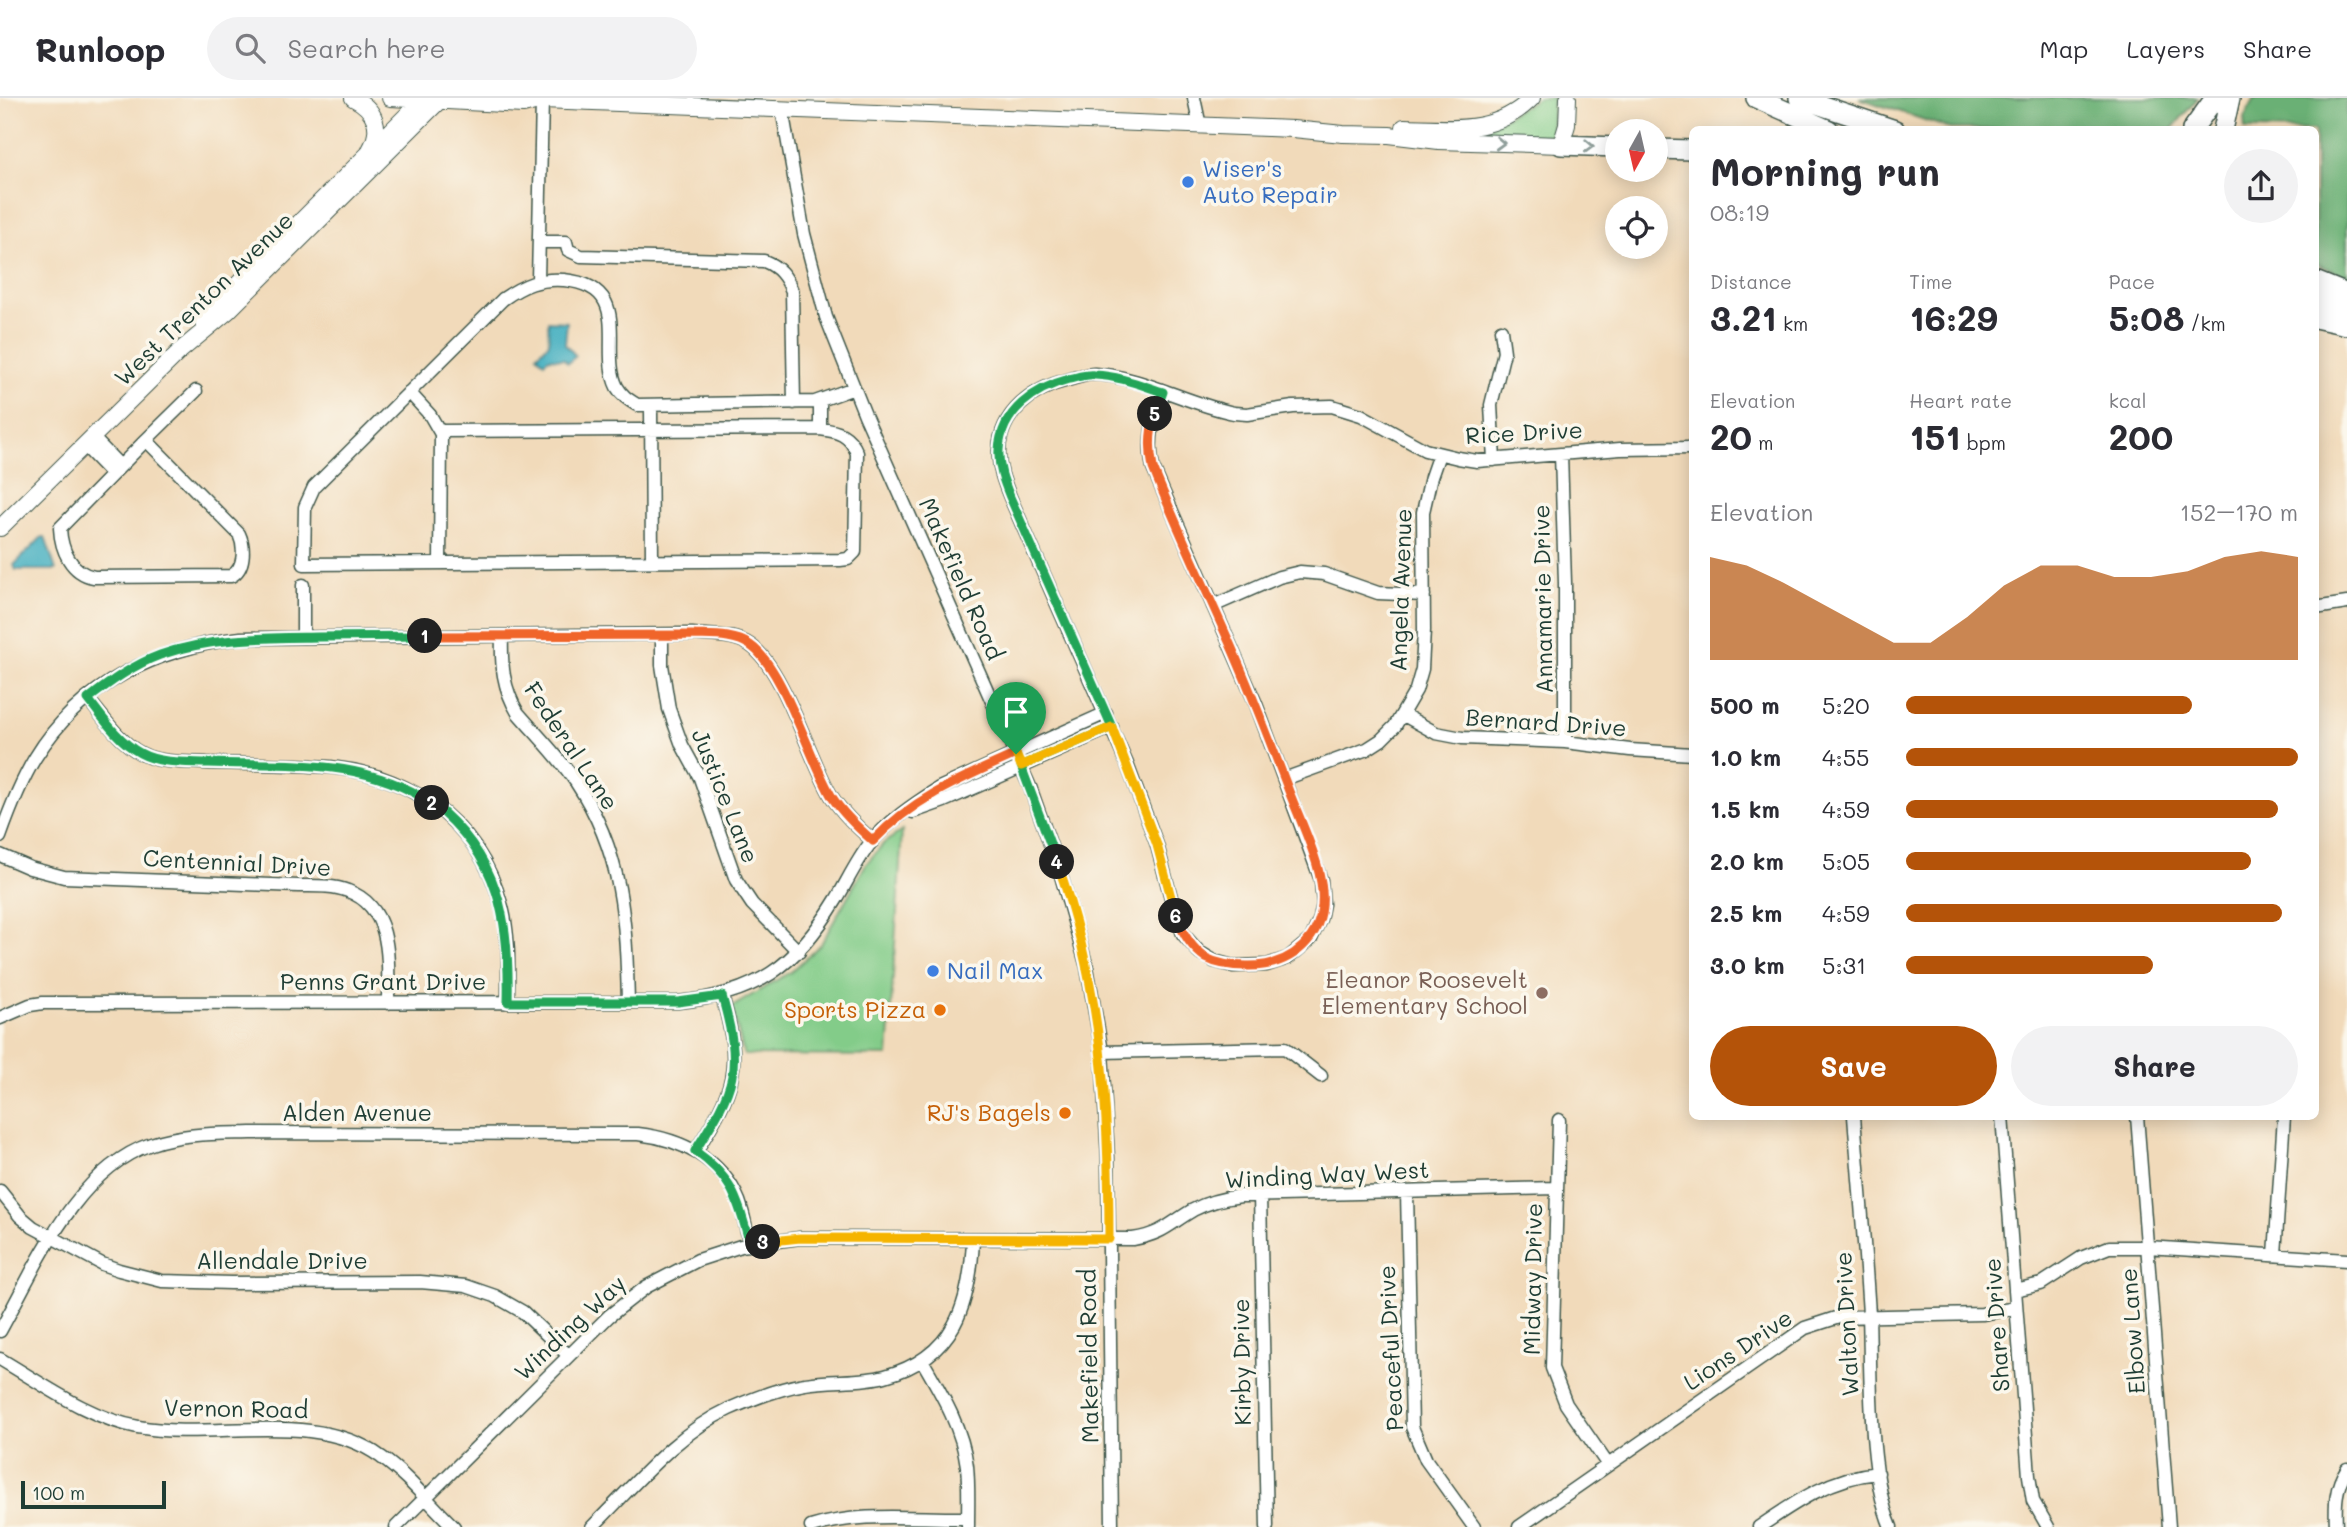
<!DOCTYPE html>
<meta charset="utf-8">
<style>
:root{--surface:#fff;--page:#f2f2f3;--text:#2b2b33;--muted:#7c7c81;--line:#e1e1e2;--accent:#b45309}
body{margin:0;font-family:Mali,sans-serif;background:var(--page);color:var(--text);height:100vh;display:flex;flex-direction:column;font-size:26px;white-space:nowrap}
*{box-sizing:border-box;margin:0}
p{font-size:23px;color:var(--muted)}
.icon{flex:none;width:38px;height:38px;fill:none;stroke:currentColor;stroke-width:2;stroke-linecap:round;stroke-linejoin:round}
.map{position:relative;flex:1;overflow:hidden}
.side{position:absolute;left:1689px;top:28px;width:630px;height:994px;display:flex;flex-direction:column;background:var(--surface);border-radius:10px;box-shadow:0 4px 18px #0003}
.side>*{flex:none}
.needle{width:46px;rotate:188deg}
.buttons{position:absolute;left:1605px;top:21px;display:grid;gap:14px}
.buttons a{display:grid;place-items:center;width:63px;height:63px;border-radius:50%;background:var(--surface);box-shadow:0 4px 18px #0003;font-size:35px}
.scale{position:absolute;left:21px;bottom:18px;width:145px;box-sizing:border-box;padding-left:7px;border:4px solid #1f3d34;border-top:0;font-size:19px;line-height:24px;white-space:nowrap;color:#1f3d34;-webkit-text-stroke:5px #fbf7ec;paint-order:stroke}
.pin{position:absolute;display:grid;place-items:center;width:60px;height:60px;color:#fff;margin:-72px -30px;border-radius:50% 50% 50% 0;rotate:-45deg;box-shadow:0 0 7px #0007}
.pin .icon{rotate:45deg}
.km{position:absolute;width:35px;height:35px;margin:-18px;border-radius:50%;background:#222;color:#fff;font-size:19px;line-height:35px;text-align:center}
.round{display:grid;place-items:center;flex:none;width:74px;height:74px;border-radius:37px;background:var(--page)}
.headline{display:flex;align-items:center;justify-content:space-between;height:119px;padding:0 21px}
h1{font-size:38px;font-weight:700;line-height:52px}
.figures{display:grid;grid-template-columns:repeat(3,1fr);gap:10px;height:119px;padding:7px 21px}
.figures div{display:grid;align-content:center}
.figures b{font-size:35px;font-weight:700}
.figures small{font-size:19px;font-weight:400}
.figures p{font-size:19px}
.chart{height:196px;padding:14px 21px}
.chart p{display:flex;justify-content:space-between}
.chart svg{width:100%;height:126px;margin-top:7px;fill:var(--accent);opacity:.7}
.button{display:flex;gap:14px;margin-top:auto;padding:14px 21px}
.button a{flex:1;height:80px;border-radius:42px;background:var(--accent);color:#fff;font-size:28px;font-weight:700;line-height:80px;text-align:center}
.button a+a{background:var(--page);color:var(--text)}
ul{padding:0 21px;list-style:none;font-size:23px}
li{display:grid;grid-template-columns:112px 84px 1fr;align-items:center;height:52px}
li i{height:18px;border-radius:9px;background:var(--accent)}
header{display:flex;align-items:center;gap:42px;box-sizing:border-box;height:98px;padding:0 35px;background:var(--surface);border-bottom:2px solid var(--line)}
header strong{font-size:33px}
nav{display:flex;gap:38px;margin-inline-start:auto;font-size:24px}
.search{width:490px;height:63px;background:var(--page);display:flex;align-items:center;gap:18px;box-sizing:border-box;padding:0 24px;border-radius:38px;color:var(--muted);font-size:26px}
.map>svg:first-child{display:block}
</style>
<header>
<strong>Runloop</strong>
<div class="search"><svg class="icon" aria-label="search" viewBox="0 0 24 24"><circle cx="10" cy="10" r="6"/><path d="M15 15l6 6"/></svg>Search here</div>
<nav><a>Map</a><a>Layers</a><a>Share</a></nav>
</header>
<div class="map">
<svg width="2347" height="1429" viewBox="0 0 2347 1429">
<rect width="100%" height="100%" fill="#fbf7ec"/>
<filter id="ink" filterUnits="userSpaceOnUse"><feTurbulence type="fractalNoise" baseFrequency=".0143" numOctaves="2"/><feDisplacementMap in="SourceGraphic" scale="14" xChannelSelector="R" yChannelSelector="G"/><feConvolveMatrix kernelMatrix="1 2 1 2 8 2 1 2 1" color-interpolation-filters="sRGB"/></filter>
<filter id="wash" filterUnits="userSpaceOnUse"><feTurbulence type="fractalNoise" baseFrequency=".00686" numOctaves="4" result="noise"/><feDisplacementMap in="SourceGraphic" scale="28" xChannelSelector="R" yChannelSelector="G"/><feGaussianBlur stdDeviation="1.57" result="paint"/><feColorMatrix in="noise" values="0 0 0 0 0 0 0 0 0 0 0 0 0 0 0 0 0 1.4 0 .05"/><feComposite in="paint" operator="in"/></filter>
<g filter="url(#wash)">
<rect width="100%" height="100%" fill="#f1daba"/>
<path fill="#83cc89" stroke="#51845e" stroke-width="2" d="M1538 0H1553L1551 38 1479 37 1480 34Z
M902 733 888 958 744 957 732 909 792 873 821 846 866 766 884 745Z"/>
<path fill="#6ab075" stroke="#447654" stroke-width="2" d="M1859 0H2198L2172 31H1951Z
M2255 0H2347V179L2315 165V32L2245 31 2244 20Z"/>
<path fill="#41adbf" stroke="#30757a" stroke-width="2" d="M548 223 567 224 565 246 576 258 568 265 564 261 549 260 544 264 537 257 549 245Z
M42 439H45L56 472H16L14 467Z"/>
</g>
<g filter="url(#ink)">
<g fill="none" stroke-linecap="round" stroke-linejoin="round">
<g stroke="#3e5548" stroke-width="15">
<path id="minor" d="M1194 0 1200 28
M782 11 804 136 826 219 865 317 1030 689 1060 774 1087 869 1102 954 1108 1060 1112 1429
M540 144H566L568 152 581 158 764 163C779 169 786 178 792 193L794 305
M538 182 542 2
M409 294 430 317 441 336 440 465
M1163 294C1153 321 1147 342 1153 370L1256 606 1321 782 1323 806 1320 821 1311 841 1288 860 1267 867 1233 868 1214 863 1199 854 1183 836 1174 811 1157 747 1127 666 1010 399C1004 384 998 369 999 353 1000 314 1034 290 1068 282 1077 279 1086 276 1094 276 1142 278 1187 306 1234 315L1247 316 1293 309 1332 308 1361 317 1425 352 1458 360 1477 363 1620 351 1692 350
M820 303V331
M651 308 652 463
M440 333 820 331C838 333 850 337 857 355L855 454 848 461 840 462 304 466 305 409 314 389 503 201C523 187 540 180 564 182 636 189 598 251 617 289 622 298 629 302 637 307L815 304 854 290
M93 340 120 368
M146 342 239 436C245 449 245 471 231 478L94 479C71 475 61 452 60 430Z
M146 342 196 293
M85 348 112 376
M1561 356 1565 485V644
M1494 362 1491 307 1504 254 1501 232
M1213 508 1279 479 1300 474 1324 476 1378 495 1424 497
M2315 510 2347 505
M662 537V567L669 611 682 647 700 680 736 782 752 806 799 854
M502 538C501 567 503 590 518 615 537 637 559 659 576 684 623 755 626 822 628 904
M303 539V487
M88 601C105 621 123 650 149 659 167 665 188 664 207 665 242 666 277 666 313 668 403 671 478 719 502 809 510 840 508 873 508 904
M1402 616 1436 635 1462 640 1565 644 1630 652 1692 656
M1284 681 1367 651 1381 642 1395 628 1416 592 1422 571 1424 532 1423 414 1431 379 1439 356
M913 714 944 703 1112 629
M0 739C10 711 20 685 35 660 81 585 157 550 241 540L692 536C711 538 734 536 750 547 784 570 809 661 832 699 843 716 857 729 873 743
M0 757 30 770 64 779 298 788C314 788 333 787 348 793 394 810 388 866 388 905
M0 920 30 907 43 905 678 904C756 897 796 868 836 802 847 784 856 764 869 747 887 724 914 706 939 690L1106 615
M1102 954 1285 950 1321 978
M1854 1018C1859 1084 1865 1150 1869 1216 1871 1277 1868 1375 1891 1429
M2002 1018 2029 1378 2033 1403 2048 1429
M2137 1018 2169 1429
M1559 1022 1552 1270 1566 1306 1608 1367
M696 1053C735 990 743 971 722 898
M0 1093 20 1118 33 1129 102 1166 119 1172 162 1183 231 1185 420 1184 466 1188 495 1198 523 1214 568 1257
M1407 1094 1412 1329 1426 1362 1474 1429
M1260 1097 1267 1429
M2275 1157 2284 1018
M2015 1192 2041 1186 2081 1160 2109 1149H2148L2347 1162
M0 1233C36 1169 75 1072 151 1046 183 1035 217 1036 251 1035L638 1036C681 1041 722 1061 739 1103 744 1117 746 1132 750 1146
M0 1261C43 1286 88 1320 138 1329 215 1343 315 1310 381 1359 408 1378 430 1406 454 1429
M922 1262C941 1295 962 1329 967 1368 969 1388 968 1409 968 1429
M396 1429 609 1218 646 1189 698 1162 741 1148 800 1140 1133 1141C1163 1136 1169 1126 1193 1112 1208 1104 1225 1100 1241 1098L1557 1090
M592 1429C634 1388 675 1336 729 1311 754 1300 779 1290 805 1286 831 1281 860 1285 885 1278 955 1259 970 1206 973 1142
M811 1429C860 1413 917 1421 968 1420
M1519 1429 1805 1230 1839 1219 1982 1216 2016 1210
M1759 1429C1797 1403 1832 1379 1878 1375
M2336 1429C2335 1407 2335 1389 2347 1371"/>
</g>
<g stroke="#3e5548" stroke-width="18">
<path id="major" d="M353 0C375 11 383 30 370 52
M390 0 523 7 542 2
M535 0 542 2 1293 31 1343 36 1389 37 1439 43 1561 47
M1404 29C1450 30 1496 37 1532 0
M1561 47 1567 27 1568 0
M203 225 219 205 424 0
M0 430 181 252 228 213 442 0"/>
</g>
<g stroke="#3e5548" stroke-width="22">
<path id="highway" d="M1756 0 1829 32
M1799 0 1895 32
M2192 32 2215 0
M2223 32 2230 0
M1561 47 1617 49
M1656 51 1692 52
M2315 183 2347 196
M2315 203 2347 209
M2315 220 2347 227"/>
</g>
<use href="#minor" stroke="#fff" stroke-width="12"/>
<use href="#major" stroke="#fff" stroke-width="16"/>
<use href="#highway" stroke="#fff" stroke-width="19"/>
</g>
<defs><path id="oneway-chevron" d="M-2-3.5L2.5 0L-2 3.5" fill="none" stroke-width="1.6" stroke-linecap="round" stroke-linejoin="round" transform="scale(1.75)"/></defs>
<g stroke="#8f9e9a">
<use href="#oneway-chevron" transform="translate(1500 45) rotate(2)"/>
<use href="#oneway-chevron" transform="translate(1589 48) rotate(2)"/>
</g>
</g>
<g fill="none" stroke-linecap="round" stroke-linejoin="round" filter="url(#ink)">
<g stroke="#fff" stroke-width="14">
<path id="split-1" d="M425 538 692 537C711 538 734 536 750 547 784 570 809 661 832 699 843 716 857 729 873 743 913 700 964 679 1016 656"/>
</g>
<g stroke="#fff" stroke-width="14">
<path id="split-2" d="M425 538C390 538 354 539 319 539 265 540 212 539 160 557 133 567 110 584 88 601 103 620 118 643 140 655 160 666 186 664 209 665 289 668 361 659 432 705"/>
</g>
<g stroke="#fff" stroke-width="14">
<path id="split-3" d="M432 705C500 758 510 823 508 904H678L722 898C743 973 736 988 695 1053 734 1080 738 1104 750 1146L763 1144"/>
</g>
<g stroke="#fff" stroke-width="14">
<path id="split-4" d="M763 1144 800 1140 1109 1141C1109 1008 1102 891 1057 764"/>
</g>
<g stroke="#fff" stroke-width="14">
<path id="split-5" d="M1057 764 1021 668 1112 629 1010 399C1004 384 998 369 999 352 1001 313 1035 290 1069 281 1078 279 1086 276 1095 277 1119 278 1141 287 1163 294L1155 316"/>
</g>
<g stroke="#fff" stroke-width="14">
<path id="split-6" d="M1155 316C1149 335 1149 351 1153 370 1178 433 1207 493 1234 555 1253 599 1270 643 1287 688 1298 718 1320 762 1322 793 1326 839 1292 869 1247 868 1233 868 1219 867 1206 860 1191 850 1182 834 1176 818"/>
</g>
<g stroke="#fff" stroke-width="14">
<path id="split-7" d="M1016 656 1021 668 1112 629 1157 747 1176 818"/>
</g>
<use href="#split-1" stroke="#f0652b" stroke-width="9"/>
<use href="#split-2" stroke="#22a559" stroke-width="9"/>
<use href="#split-3" stroke="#22a559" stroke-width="9"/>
<use href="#split-4" stroke="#f5b400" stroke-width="9"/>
<use href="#split-5" stroke="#22a559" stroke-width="9"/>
<use href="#split-6" stroke="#f0652b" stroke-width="9"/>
<use href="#split-7" stroke="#f5b400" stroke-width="9"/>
</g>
<g fill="#3f7fe0" stroke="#fbf7ec" stroke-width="2.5">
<circle cx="1188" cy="84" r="7"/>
<circle cx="933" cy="873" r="7"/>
</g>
<circle fill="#8d6e63" stroke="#fbf7ec" stroke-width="2.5" cx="1542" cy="895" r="7"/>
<g fill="#e8710a" stroke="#fbf7ec" stroke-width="2.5">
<circle cx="940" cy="912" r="7"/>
<circle cx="1065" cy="1015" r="7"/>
</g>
<g text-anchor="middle" stroke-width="7" stroke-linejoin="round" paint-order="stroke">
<g font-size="23" fill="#366cbe" stroke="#fbf7ec" text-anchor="start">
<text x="1202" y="79">Wiser's<tspan x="1202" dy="26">Auto Repair</tspan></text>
<text x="947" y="881">Nail Max</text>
</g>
<g font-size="23" fill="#1f3d34" stroke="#fbf7ec">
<text transform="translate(204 201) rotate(-44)" y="8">West Trenton Avenue</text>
<text transform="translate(1524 335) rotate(-3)" y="8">Rice Drive</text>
<text transform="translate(961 481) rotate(66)" y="8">Makefield Road</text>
<text transform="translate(1401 492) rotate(-88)" y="8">Angela Avenue</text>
<text transform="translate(1543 501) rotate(-91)" y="8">Annamarie Drive</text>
<text transform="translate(1546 625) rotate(4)" y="8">Bernard Drive</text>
<text transform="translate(571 648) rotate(56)" y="8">Federal Lane</text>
<text transform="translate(725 698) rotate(68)" y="8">Justice Lane</text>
<text transform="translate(237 765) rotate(3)" y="8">Centennial Drive</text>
<text x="383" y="892">Penns Grant Drive</text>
<text x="357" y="1023">Alden Avenue</text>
<text transform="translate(1327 1077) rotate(-3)" y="8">Winding Way West</text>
<text x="282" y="1171">Allendale Drive</text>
<text transform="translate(1533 1181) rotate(-89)" y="8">Midway Drive</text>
<text transform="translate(1847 1226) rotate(-93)" y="8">Walton Drive</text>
<text transform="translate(1997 1227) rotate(-94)" y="8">Share Drive</text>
<text transform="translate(570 1230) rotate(-43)" y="8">Winding Way</text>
<text transform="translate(2133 1233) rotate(-94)" y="8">Elbow Lane</text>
<text transform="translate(1391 1250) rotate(-93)" y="8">Peaceful Drive</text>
<text transform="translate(1738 1252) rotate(-34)" y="8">Lions Drive</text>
<text transform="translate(1089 1258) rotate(-91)" y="8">Makefield Road</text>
<text transform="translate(1242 1264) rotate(-91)" y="8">Kirby Drive</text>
<text transform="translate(236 1311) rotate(1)" y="8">Vernon Road</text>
</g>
<g font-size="23" fill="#785e54" stroke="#fbf7ec" text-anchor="end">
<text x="1528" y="890">Eleanor Roosevelt<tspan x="1528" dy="26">Elementary School</tspan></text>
</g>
<g font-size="23" fill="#c56008" stroke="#fbf7ec" text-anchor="end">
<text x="926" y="920">Sports Pizza</text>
<text x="1051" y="1023">RJ's Bagels</text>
</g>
</g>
</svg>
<div class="buttons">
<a><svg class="needle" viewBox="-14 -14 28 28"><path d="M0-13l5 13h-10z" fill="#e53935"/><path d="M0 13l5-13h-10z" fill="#7c7c81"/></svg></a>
<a><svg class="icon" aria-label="locate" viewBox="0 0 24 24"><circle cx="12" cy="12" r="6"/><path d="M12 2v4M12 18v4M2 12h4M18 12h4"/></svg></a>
</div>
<div class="scale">100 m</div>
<div class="pin" style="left:1016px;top:656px;background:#1e9e55"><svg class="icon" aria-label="arrive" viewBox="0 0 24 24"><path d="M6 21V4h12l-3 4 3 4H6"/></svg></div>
<b class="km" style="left:425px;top:538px">1</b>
<b class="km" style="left:432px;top:705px">2</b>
<b class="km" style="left:763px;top:1144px">3</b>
<b class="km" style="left:1057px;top:764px">4</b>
<b class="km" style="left:1155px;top:316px">5</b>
<b class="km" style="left:1176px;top:818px">6</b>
<section class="side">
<div class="headline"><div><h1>Morning run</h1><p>08:19</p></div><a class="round"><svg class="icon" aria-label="share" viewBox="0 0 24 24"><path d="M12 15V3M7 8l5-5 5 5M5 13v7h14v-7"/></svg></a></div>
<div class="figures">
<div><p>Distance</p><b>3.21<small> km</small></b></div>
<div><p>Time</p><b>16:29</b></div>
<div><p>Pace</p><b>5:08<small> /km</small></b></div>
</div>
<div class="figures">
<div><p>Elevation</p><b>20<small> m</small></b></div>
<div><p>Heart rate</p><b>151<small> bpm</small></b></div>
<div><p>kcal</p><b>200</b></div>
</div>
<div class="chart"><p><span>Elevation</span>152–170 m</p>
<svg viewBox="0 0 160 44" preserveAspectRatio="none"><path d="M0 44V8L10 11L20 17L30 24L40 31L50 38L60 38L70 29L80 18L90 11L100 11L110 15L120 15L130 13L140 8L150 6L160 8V44z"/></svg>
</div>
<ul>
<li><b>500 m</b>5:20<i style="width:73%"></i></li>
<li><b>1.0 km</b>4:55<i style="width:100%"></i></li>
<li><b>1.5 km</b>4:59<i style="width:95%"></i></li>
<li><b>2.0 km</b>5:05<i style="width:88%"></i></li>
<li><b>2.5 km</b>4:59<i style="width:96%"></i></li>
<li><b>3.0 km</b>5:31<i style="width:63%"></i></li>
</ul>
<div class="button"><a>Save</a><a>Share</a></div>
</section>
</div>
